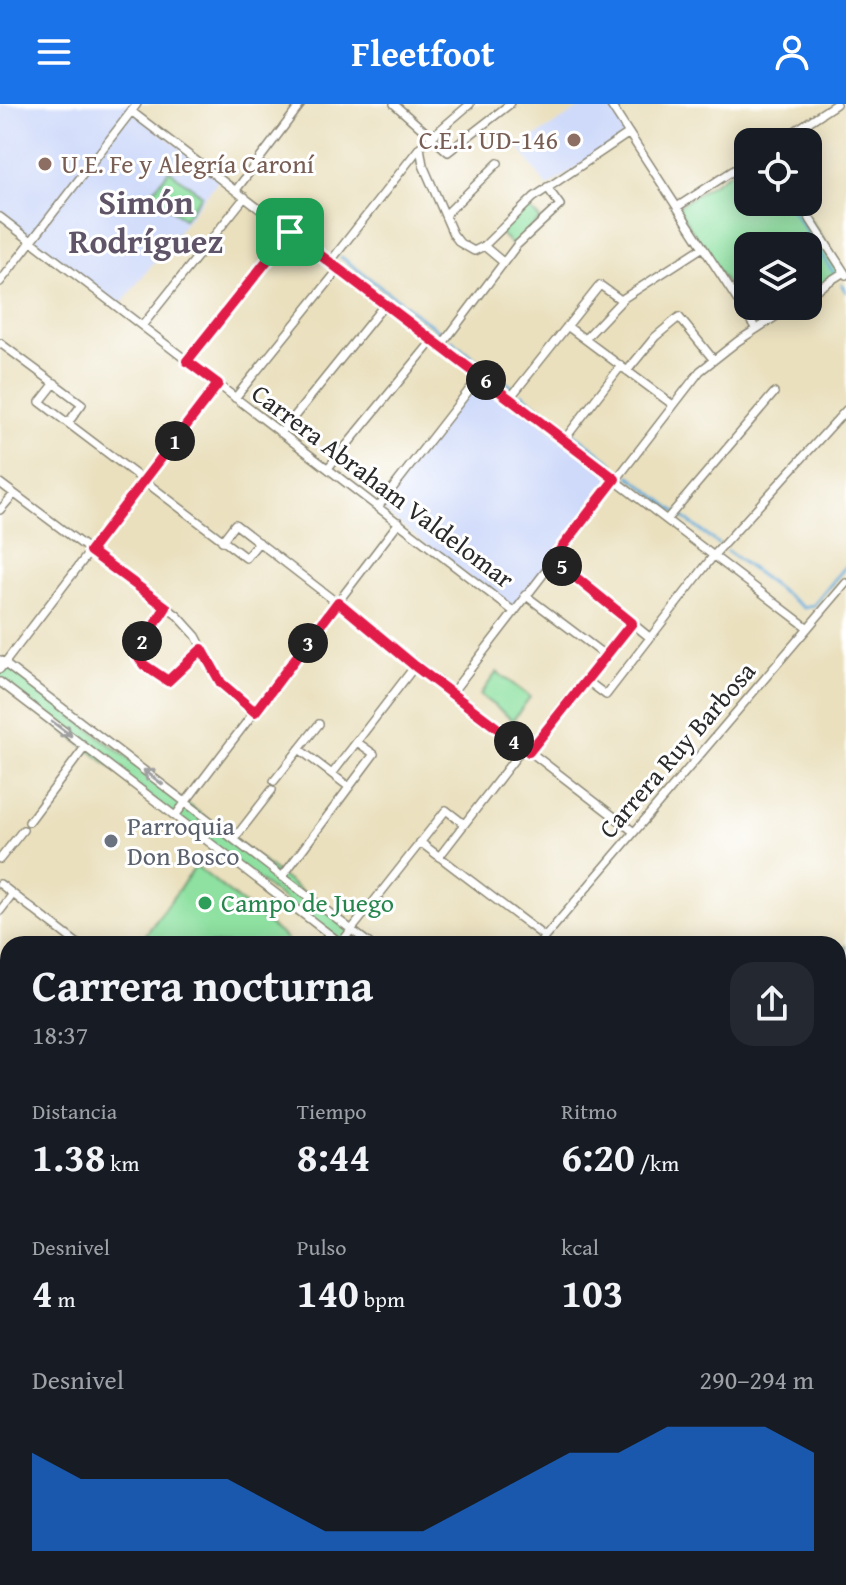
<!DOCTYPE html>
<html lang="es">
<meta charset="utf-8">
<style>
:root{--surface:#171b24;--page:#242831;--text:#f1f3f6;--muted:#9ea1a6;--accent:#1a73e8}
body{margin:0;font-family:"Gentium Book Plus",serif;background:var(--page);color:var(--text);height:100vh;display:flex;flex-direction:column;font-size:30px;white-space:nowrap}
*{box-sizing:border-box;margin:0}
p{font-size:26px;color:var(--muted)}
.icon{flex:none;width:44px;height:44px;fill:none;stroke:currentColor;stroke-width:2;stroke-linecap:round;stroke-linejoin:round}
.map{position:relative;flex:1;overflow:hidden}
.panel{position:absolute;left:0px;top:832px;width:846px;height:650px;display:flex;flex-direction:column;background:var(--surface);border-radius:24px 24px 0 0;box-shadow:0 4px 20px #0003}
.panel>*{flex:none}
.buttons{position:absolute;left:734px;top:24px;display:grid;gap:16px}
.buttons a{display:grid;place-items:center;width:88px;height:88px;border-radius:16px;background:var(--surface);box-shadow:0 4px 20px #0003;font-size:40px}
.pin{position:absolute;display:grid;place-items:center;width:68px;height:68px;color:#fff;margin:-34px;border-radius:16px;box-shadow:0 4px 12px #0006}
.km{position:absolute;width:40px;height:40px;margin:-20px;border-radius:50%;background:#222;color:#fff;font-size:22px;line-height:40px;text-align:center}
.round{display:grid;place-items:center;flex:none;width:84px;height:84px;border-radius:24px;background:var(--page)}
.head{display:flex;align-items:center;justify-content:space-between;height:136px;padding:0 32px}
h1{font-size:44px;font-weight:600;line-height:60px}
.figures{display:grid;grid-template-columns:repeat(3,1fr);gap:12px;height:136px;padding:8px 32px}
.figures div{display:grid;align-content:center}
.figures b{font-size:40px;font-weight:600}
.figures small{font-size:22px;font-weight:400}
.figures p{font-size:22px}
.chart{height:224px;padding:16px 32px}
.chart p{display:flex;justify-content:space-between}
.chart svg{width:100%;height:144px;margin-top:8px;fill:var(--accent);opacity:.7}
header{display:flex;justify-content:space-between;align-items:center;height:104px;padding:0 32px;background:var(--accent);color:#fff;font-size:36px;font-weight:600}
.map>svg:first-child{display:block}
</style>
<header><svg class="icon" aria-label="menu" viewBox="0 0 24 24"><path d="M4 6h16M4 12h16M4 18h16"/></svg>Fleetfoot<svg class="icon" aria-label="person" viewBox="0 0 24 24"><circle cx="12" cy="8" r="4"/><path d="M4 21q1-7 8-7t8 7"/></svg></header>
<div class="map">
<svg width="846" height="1481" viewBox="0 0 846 1481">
<rect width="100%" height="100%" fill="#fff"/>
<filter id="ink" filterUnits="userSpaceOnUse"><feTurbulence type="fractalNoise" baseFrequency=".0125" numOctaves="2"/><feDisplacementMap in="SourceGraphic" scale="16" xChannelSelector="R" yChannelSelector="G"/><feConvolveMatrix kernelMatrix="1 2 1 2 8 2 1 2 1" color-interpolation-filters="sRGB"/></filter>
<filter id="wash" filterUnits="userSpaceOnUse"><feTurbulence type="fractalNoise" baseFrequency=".006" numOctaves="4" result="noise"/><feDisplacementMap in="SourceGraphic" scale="32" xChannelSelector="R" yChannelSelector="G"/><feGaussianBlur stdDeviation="1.8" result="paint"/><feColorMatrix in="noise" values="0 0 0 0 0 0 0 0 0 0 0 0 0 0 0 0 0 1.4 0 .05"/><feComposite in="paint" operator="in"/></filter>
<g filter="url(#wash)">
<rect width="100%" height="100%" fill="#eae0be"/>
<path fill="#cfdafa" d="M0 0H137L132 7 220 74 118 204 0 113Z
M587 0H610L629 29 547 83 519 43Z
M480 272 615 375 513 507 378 403Z"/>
<path fill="#8ee1a1" stroke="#5c8666" stroke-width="2" d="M748 57V98H799L844 168 808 191V142H748V202H792L756 225 677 103Z
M169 66 202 91 184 115 151 90Z
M527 102 540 115 513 142 500 129Z
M0 556 370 840H342L0 578Z
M497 568 530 593 513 616 480 591Z
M196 762 287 835 284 840H139Z"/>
<path fill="#72bf87" stroke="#4e7559" stroke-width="2" d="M846 841V1114L838 1122V919L843 915C834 890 840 866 846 841Z
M63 1474H273L265 1481H59Z
M334 1474H419L425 1481H334Z"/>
<path fill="#5fa9d7" stroke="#456a81" stroke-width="2" d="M846 1202V1481H830L829 1474H838V1212Z"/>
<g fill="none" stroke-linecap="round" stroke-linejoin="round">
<path stroke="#5fa9d7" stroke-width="3" d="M787 98 833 168
M341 153 440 228
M842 181 846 188
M452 237 512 283
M522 290 613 359
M630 372 718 440
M727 447 804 504 813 502 846 462
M838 1097 846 1101
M66 1474 76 1481
M365 1474 370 1481
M18 1481 30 1474"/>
</g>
</g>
<g filter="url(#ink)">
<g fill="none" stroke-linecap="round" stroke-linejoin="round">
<g stroke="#8a8674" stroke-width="10">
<path id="street" d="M394 0 448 48 510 0
M610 0 756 225
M131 7 808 524
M778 38 836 0
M420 43 423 61 453 130 460 139 474 147 484 142 534 93 629 29
M236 86 301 0
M799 98 846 171
M677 103 748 57
M445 111 498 59
M0 113 513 507
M484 142 503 158
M330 158 420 43 470 0
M0 178 137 0
M808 191 844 168
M142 222 245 93
M567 222 673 301
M585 235 624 194 703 143
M0 239 82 300 68 319
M441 242 517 141 560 101 547 83
M187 257 290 128
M627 267 655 233 679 213 713 255
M55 279 40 298 246 454 259 438
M235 294 339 165
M510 294 600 181 621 196
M281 329 385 200
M564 336 621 262
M328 364 433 236
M0 379 178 512 196 532 221 579 255 608
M378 403 480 272
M0 406 14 390
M667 415 774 289
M222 437 235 420 634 728
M553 455 648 532
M525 491 606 552
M166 503 136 546 144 561 168 577 202 545
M0 556 370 840
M0 565 218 280
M586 576 606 591 714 451 846 306
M0 578 342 840
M451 590 700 267 738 237 792 202
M299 645 349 683
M529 648 632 519
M332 670 415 562
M274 677 319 620
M175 712 399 418
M29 718 85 643
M234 735 272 686
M420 738 545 833
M439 753 523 644
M0 755 23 726
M282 773 374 650 357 638
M0 780 78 840
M0 807 13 790
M341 839 446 706 464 720
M322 840 329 830
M539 840 846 479
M0 1004 8 994
M0 1187 8 1176
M0 1207 8 1213
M0 1325 8 1318
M0 1416 8 1410
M55 1481 60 1474"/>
</g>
<use href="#street" stroke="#fff" stroke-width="7"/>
</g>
<defs><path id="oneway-shaft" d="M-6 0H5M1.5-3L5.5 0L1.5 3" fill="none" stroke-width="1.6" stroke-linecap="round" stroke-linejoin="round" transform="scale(2)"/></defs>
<g stroke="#a0a0a0">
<use href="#oneway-shaft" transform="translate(62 625) rotate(37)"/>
<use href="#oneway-shaft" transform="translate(153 673) rotate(-143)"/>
</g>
</g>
<g fill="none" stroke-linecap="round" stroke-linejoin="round" filter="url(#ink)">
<g stroke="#fff" stroke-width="16">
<path id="route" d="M290 128 615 375 553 455 632 519 529 648 415 562 338 498 255 608 221 579 202 545 168 577 144 561 136 550 166 503 90 447 218 280 187 257Z"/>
</g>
<use href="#route" stroke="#e11d48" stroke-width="10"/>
</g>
<g fill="#8d6e63" stroke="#fff" stroke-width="3">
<circle cx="574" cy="36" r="8"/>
<circle cx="45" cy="60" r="8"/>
</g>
<circle fill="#6b7280" stroke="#fff" stroke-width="3" cx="111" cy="737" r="8"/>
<circle fill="#2e9e5b" stroke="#fff" stroke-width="3" cx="205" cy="799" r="8"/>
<g text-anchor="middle" stroke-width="6" stroke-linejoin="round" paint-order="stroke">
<g font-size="26" fill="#785e54" stroke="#fff" text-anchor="end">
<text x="558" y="45">C.E.I. UD-146</text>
<text x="61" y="69" text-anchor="start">U.E. Fe y Alegría Caroní</text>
</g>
<g font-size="26" fill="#2b2b2b" stroke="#fff">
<text transform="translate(383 382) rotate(37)" y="9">Carrera Abraham Valdelomar</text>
<text transform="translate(677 646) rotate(-49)" y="9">Carrera Ruy Barbosa</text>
</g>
<g font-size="26" fill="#5b616d" stroke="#fff" text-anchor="start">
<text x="127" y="731">Parroquia<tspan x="127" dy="30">Don Bosco</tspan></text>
</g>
<g font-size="26" fill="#27864d" stroke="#fff" text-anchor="start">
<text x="221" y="808">Campo de Juego</text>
</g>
<g font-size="34" font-weight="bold" fill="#5f5468" stroke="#fff">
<text x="146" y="110">Simón<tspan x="146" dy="39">Rodríguez</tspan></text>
</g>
</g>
</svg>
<div class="buttons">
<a><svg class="icon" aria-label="locate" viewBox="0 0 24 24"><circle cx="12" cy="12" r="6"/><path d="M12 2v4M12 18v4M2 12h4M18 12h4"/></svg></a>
<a><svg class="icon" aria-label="layers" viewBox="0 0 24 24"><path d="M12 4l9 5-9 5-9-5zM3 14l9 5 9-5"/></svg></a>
</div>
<div class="pin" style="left:290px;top:128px;background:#1e9e55"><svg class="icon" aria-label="arrive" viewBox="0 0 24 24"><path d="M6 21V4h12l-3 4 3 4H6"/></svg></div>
<b class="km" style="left:175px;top:337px">1</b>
<b class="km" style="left:142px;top:537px">2</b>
<b class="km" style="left:308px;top:539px">3</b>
<b class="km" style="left:514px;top:637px">4</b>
<b class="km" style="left:562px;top:462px">5</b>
<b class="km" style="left:486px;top:276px">6</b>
<section class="panel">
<div class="head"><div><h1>Carrera nocturna</h1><p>18:37</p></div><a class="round"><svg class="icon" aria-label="share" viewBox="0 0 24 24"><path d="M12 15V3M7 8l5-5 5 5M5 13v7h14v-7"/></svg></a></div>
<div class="figures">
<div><p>Distancia</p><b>1.38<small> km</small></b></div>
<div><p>Tiempo</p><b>8:44</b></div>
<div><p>Ritmo</p><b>6:20<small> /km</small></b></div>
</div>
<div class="figures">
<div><p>Desnivel</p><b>4<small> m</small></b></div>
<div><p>Pulso</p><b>140<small> bpm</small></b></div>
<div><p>kcal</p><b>103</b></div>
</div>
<div class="chart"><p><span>Desnivel</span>290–294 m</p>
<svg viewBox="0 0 160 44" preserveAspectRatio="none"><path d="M0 44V14L10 22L20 22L30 22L40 22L50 30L60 38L70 38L80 38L90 30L100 22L110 14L120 14L130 6L140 6L150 6L160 14V44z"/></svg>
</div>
</section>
</div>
